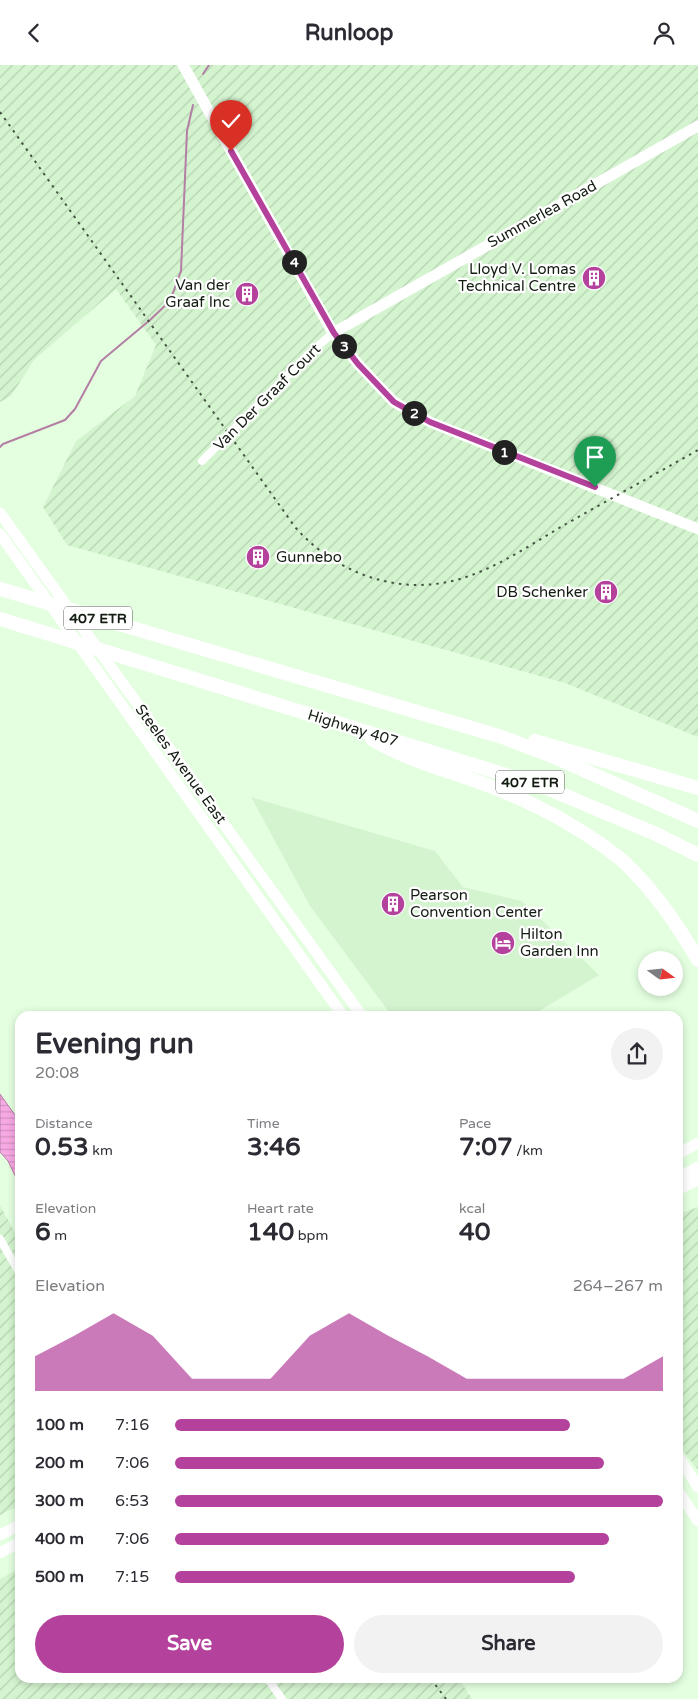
<!DOCTYPE html>
<meta charset="utf-8">
<style>
:root{--surface:#fff;--page:#f2f2f3;--text:#2b2b33;--muted:#7c7c81;--accent:#b4429c}
body{margin:0;font-family:"Varela Round",sans-serif;background:var(--page);color:var(--text);height:100vh;display:flex;flex-direction:column;font-size:19px;white-space:nowrap}
*{box-sizing:border-box;margin:0}
p{font-size:16px;color:var(--muted)}
.icon{flex:none;width:28px;height:28px;fill:none;stroke:currentColor;stroke-width:2;stroke-linecap:round;stroke-linejoin:round}
.map{position:relative;flex:1;overflow:hidden}
.details{position:absolute;left:15px;top:946px;width:668px;height:672px;display:flex;flex-direction:column;background:var(--surface);border-radius:15px;box-shadow:0 2px 8px #0003}
.details>*{flex:none}
.needle{width:32px;rotate:105deg}
.fabs{position:absolute;left:638px;top:886px;display:grid;gap:10px}
.fabs a{display:grid;place-items:center;width:45px;height:45px;border-radius:50%;background:var(--surface);box-shadow:0 2px 8px #0003;font-size:25px}
.pin{position:absolute;display:grid;place-items:center;width:42px;height:42px;color:#fff;margin:-51px -21px;border-radius:50% 50% 50% 0;rotate:-45deg;box-shadow:0 0 5px #0007}
.pin .icon{rotate:45deg}
.km{position:absolute;width:25px;height:25px;margin:-12px;border-radius:50%;background:#222;color:#fff;font-size:14px;line-height:25px;text-align:center}
.round{display:grid;place-items:center;flex:none;width:52px;height:52px;border-radius:26px;background:var(--page)}
.overview{display:flex;align-items:center;justify-content:space-between;height:85px;padding:0 20px}
h1{font-size:28px;font-weight:700;line-height:38px}
.stats{display:grid;grid-template-columns:repeat(3,1fr);gap:8px;height:85px;padding:5px 20px}
.stats div{display:grid;align-content:center}
.stats b{font-size:25px;font-weight:700}
.stats small{font-size:14px;font-weight:400}
.stats p{font-size:14px}
.chart{height:140px;padding:10px 20px}
.chart p{display:flex;justify-content:space-between}
.chart svg{width:100%;height:90px;margin-top:5px;fill:var(--accent);opacity:.7}
.action{display:flex;gap:10px;margin-top:auto;padding:10px 20px}
.action a{flex:1;height:58px;border-radius:30px;background:var(--accent);color:#fff;font-size:20px;font-weight:700;line-height:58px;text-align:center}
.action a+a{background:var(--page);color:var(--text)}
ul{padding:0 20px;list-style:none;font-size:16px}
li{display:grid;grid-template-columns:80px 60px 1fr;align-items:center;height:38px}
li i{height:12px;border-radius:6px;background:var(--accent)}
header{display:flex;justify-content:space-between;align-items:center;height:65px;padding:0 20px;background:var(--surface);font-size:22px;font-weight:700}
.map>svg:first-child{display:block}
</style>
<header><svg class="icon" aria-label="back" viewBox="0 0 24 24"><path d="M15 5l-7 7 7 7"/></svg>Runloop<svg class="icon" aria-label="person" viewBox="0 0 24 24"><circle cx="12" cy="8" r="4"/><path d="M4 21q1-7 8-7t8 7"/></svg></header>
<div class="map">
<svg width="698" height="1634" viewBox="0 0 698 1634">
<defs>
<pattern id="industrial-furrows" width="10" height="10" patternUnits="userSpaceOnUse" patternTransform="scale(1.25)"><rect width="10" height="10" fill="#d4f4cf"/><path d="M-1 1l2-2M0 10L10 0M9 11l2-2" fill="none" stroke="#b5d1b1"/></pattern>
<pattern id="water-rules" width="6" height="5" patternUnits="userSpaceOnUse" patternTransform="scale(1.25)"><rect width="6" height="5" fill="#f7a9e3"/><path d="M0 2.5h6" fill="none" stroke="#d391c2"/></pattern>
</defs>
<rect width="100%" height="100%" fill="#e4ffe0"/>
<path fill="#d4f4cf" d="M251 732 435 786 463 822 522 836 599 910 531 951H392L310 841Z"/>
<path fill="url(#industrial-furrows)" d="M0 0H698V672L565 618 67 480 43 442 76 376 135 331 156 280 116 224 34 295 11 331 0 337Z
M0 1140 20 1177V1440L0 1450Z
M698 1142V1403L697 1404 678 1379V1149Z
M20 1503V1614H459L472 1634H0V1514Z"/>
<path fill="url(#water-rules)" stroke="#b37fa4" d="M0 1029 20 1057V1121L8 1096 0 1087Z"/>
<g fill="none" stroke-linecap="round" stroke-linejoin="round">
<path stroke="#b37fa4" stroke-width="2" d="M203 9 209 0
M0 382 3 379 65 355 75 344 101 296 150 255 170 236 181 206 187 66 193 40"/>
<path stroke="#fff" stroke-width="8" d="M202 396 311 287 333 268
M0 1174 20 1209
M268 1614 282 1634"/>
<path stroke="#fff" stroke-width="11" d="M183 0 333 268 358 299 394 337 430 357 698 464
M333 268 698 61
M0 448 362 951
M0 469 343 951
M678 1089 698 1078
M678 1113 698 1102
M678 1391 698 1422
M678 1426 698 1456
M0 1470 20 1460
M0 1488 20 1477"/>
<path stroke="#fff" stroke-width="14" d="M0 524 502 672 557 693 698 756
M0 554 542 721 656 769 698 790
M372 674C410 697 454 707 495 723 534 738 571 758 605 782 612 788 619 792 626 799 655 827 678 860 698 895
M535 676 698 723
M678 1123 698 1113"/>
<path stroke="#465444" stroke-width="2" stroke-dasharray="2.5 5" stroke-linecap="butt" d="M0 47 295 462C338 511 406 534 469 511 503 499 535 477 566 459 610 434 654 410 698 385
M431 1614 446 1634"/>
</g>
<g fill="none" stroke-linecap="round" stroke-linejoin="round">
<g stroke="#fff" stroke-width="10">
<path id="route" d="M231 86 334 268 358 299 394 337 430 357 595 422"/>
</g>
<use href="#route" stroke="#b4429c" stroke-width="6"/>
</g>
<defs>
<g id="building-disc" transform="scale(1.25)"><circle r="9.5" fill="#b4429c" stroke="#fff"/><path d="M-4-6H4V6H1V3H-1V6H-4ZM-2.5-4.3h1.7v1.8h-1.7ZM.8-4.3h1.7v1.8H.8ZM-2.5-1h1.7V.8h-1.7ZM.8-1h1.7V.8H.8Z" fill="#fff"/></g>
<g id="hotel-disc" transform="scale(1.25)"><circle r="9.5" fill="#b4429c" stroke="#fff"/><path d="M-6-4.5h1.5V1H6V5H4.5V3h-9V5H-6ZM-4 0a1.8 1.8 0 1 1 3.6 0ZM.5 0V-2.5h3Q6-2.5 6 0Z" fill="#fff"/></g>
</defs>
<g fill-rule="evenodd">
<use href="#building-disc" x="594" y="213"/>
<use href="#building-disc" x="247" y="229"/>
<use href="#building-disc" x="258" y="492"/>
<use href="#building-disc" x="606" y="527"/>
<use href="#building-disc" x="393" y="839"/>
<use href="#hotel-disc" x="503" y="878"/>
</g>
<g text-anchor="middle" stroke-width="4.5" stroke-linejoin="round" paint-order="stroke">
<g fill="#fff" stroke="#5a6159" stroke-width="1">
<rect x="64" y="541.5" width="68" height="23" rx="4"/>
<rect x="496" y="705.5" width="68" height="23" rx="4"/>
</g>
<g font-size="14" font-weight="bold" fill="#131d12">
<text x="98" y="558">407 ETR</text>
<text x="530" y="722">407 ETR</text>
</g>
<g font-size="15" fill="#131d12" stroke="#fff">
<text transform="translate(542 149) rotate(-29)" y="5">Summerlea Road</text>
<text transform="translate(267 332) rotate(-45)" y="5">Van Der Graaf Court</text>
<text transform="translate(353 663) rotate(17)" y="5">Highway 407</text>
<text transform="translate(181 699) rotate(54)" y="5">Steeles Avenue East</text>
</g>
<g font-size="15" fill="#131d12" stroke="#fff" text-anchor="end">
<text x="576" y="209">Lloyd V. Lomas<tspan x="576" dy="17">Technical Centre</tspan></text>
<text x="230" y="225">Van der<tspan x="230" dy="17">Graaf Inc</tspan></text>
<text x="276" y="497" text-anchor="start">Gunnebo</text>
<text x="588" y="532">DB Schenker</text>
<text x="410" y="835" text-anchor="start">Pearson<tspan x="410" dy="17">Convention Center</tspan></text>
<text x="520" y="874" text-anchor="start">Hilton<tspan x="520" dy="17">Garden Inn</tspan></text>
</g>
</g>
</svg>
<div class="fabs">
<a><svg class="needle" viewBox="-14 -14 28 28"><path d="M0-13l5 13h-10z" fill="#e53935"/><path d="M0 13l5-13h-10z" fill="#7c7c81"/></svg></a>
</div>
<div class="pin" style="left:595px;top:422px;background:#1e9e55"><svg class="icon" aria-label="arrive" viewBox="0 0 24 24"><path d="M6 21V4h12l-3 4 3 4H6"/></svg></div>
<div class="pin" style="left:231px;top:86px;background:#d93025"><svg class="icon" aria-label="check" viewBox="0 0 24 24"><path d="M5 12l5 5 9-10"/></svg></div>
<b class="km" style="left:504px;top:387px">1</b>
<b class="km" style="left:414px;top:348px">2</b>
<b class="km" style="left:344px;top:281px">3</b>
<b class="km" style="left:294px;top:197px">4</b>
<section class="details">
<div class="overview"><div><h1>Evening run</h1><p>20:08</p></div><a class="round"><svg class="icon" aria-label="share" viewBox="0 0 24 24"><path d="M12 15V3M7 8l5-5 5 5M5 13v7h14v-7"/></svg></a></div>
<div class="stats">
<div><p>Distance</p><b>0.53<small> km</small></b></div>
<div><p>Time</p><b>3:46</b></div>
<div><p>Pace</p><b>7:07<small> /km</small></b></div>
</div>
<div class="stats">
<div><p>Elevation</p><b>6<small> m</small></b></div>
<div><p>Heart rate</p><b>140<small> bpm</small></b></div>
<div><p>kcal</p><b>40</b></div>
</div>
<div class="chart"><p><span>Elevation</span>264–267 m</p>
<svg viewBox="0 0 160 44" preserveAspectRatio="none"><path d="M0 44V27L10 17L20 6L30 17L40 38L50 38L60 38L70 17L80 6L90 17L100 27L110 38L120 38L130 38L140 38L150 38L160 27V44z"/></svg>
</div>
<ul>
<li><b>100 m</b>7:16<i style="width:81%"></i></li>
<li><b>200 m</b>7:06<i style="width:88%"></i></li>
<li><b>300 m</b>6:53<i style="width:100%"></i></li>
<li><b>400 m</b>7:06<i style="width:89%"></i></li>
<li><b>500 m</b>7:15<i style="width:82%"></i></li>
</ul>
<div class="action"><a>Save</a><a>Share</a></div>
</section>
</div>
